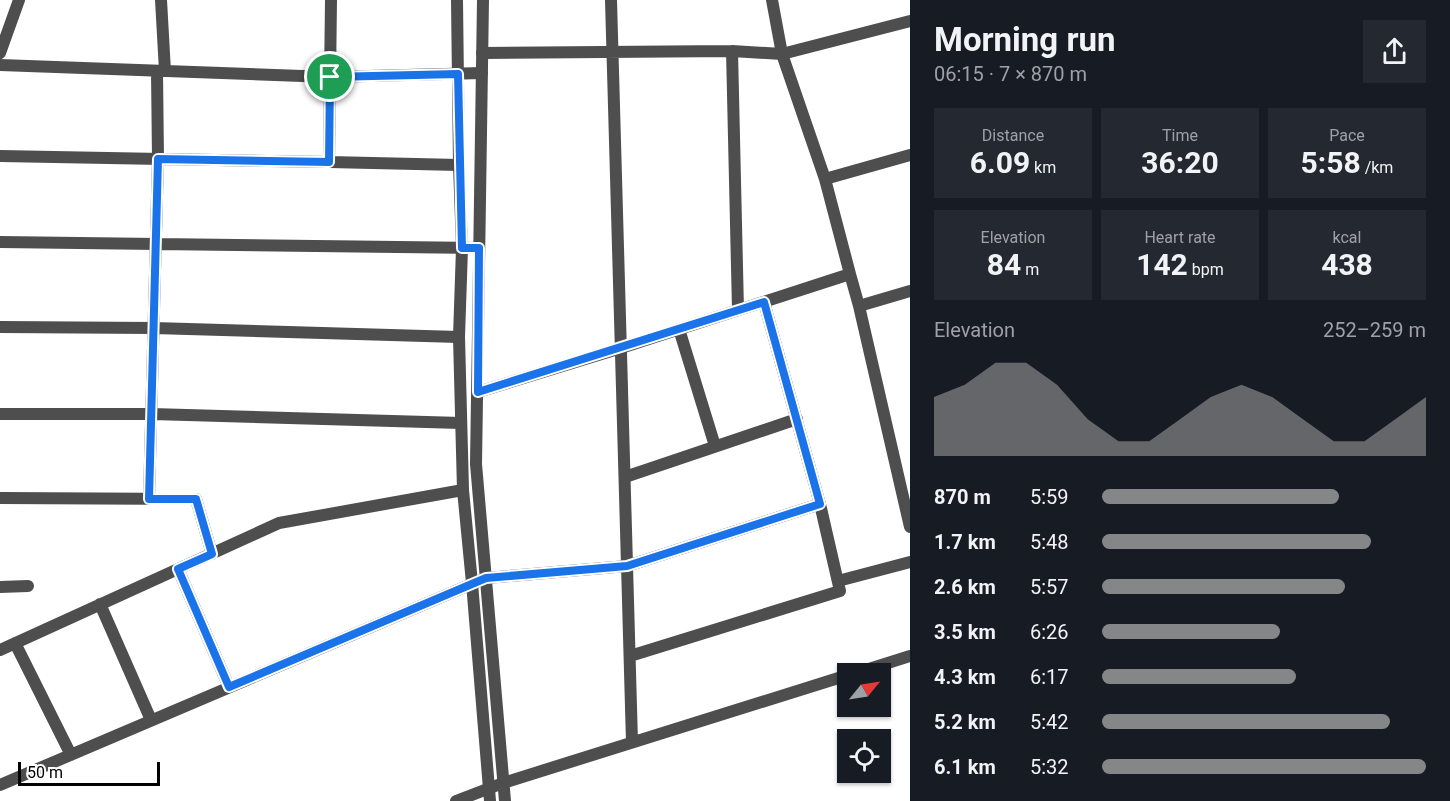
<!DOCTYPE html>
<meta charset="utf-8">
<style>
:root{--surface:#171b24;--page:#242831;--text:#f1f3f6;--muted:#9ea1a6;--accent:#858687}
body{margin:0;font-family:Roboto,sans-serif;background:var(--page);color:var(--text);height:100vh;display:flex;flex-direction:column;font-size:22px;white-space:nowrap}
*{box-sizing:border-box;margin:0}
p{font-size:20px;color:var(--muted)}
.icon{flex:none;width:33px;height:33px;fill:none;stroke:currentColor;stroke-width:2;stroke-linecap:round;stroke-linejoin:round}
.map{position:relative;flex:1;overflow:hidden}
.panel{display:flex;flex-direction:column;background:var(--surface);width:540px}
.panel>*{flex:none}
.needle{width:39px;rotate:60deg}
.buttons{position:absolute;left:837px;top:663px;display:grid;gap:12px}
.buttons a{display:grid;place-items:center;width:54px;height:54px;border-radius:0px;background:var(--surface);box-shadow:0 2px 4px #0004;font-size:30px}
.scale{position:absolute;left:18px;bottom:15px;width:142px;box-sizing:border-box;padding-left:6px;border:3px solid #000;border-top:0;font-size:16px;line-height:21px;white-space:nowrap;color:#000;-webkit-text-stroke:4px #fff;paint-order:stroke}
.pin{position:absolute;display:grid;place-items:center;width:51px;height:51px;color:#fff;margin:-26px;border:3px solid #fff;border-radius:50%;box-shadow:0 2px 6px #0007}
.round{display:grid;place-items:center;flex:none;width:63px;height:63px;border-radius:0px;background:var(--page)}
.overview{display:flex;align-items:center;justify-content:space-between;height:102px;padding:0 24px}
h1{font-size:33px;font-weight:700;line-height:45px}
.figures{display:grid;grid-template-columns:repeat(3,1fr);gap:9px;height:102px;padding:6px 24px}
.figures div{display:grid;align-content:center;border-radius:0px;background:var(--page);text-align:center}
.figures b{font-size:30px;font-weight:700}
.figures small{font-size:16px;font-weight:400}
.figures p{font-size:16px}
.chart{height:168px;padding:12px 24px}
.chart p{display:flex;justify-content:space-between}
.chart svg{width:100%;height:108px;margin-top:6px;fill:var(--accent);opacity:.7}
ul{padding:0 24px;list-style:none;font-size:20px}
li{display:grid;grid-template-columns:96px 72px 1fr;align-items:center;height:45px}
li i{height:15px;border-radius:8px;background:var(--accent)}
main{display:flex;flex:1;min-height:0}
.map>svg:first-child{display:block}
</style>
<main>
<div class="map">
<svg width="910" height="801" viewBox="0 0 910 801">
<rect width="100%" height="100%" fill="#fff"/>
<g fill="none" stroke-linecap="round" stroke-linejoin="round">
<path stroke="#4e4e4e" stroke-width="12" d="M161 0 165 71
M331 0 329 162 459 165
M611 0 632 742
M772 0 782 54 825 179 850 274
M732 51 738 310
M0 53 19 0
M482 53 732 51 782 54 910 21
M0 65 330 77 482 73
M0 156 329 162
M825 179 910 155
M0 242 479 248
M859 306 910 527
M0 327 154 328 459 337
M679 329 715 446
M478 392 621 348 850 274 859 306 910 291
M0 414H152L461 423
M625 477 797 419
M0 498 196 499 212 554
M149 499 158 159 157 71
M178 569 229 687
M838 581 910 562
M0 587 28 586
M100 604 151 720
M15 643 71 755
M0 650 279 523 463 490
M630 656 840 591 820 504 764 302
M853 674 910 656
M0 785 486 578 627 566 820 504
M456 801 503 783 848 675"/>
<path stroke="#4e4e4e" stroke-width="12" d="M457 0 459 165 462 248 459 337 463 490 472 583 490 801
M483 0 476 464 505 801"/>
</g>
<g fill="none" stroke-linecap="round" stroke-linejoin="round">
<g stroke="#fff" stroke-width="12">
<path id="route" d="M458 74 462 248H479L478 392 764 302 820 504 627 566 486 578 229 687 178 569 212 554 196 499H149L158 159 329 162 330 77Z"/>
</g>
<use href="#route" stroke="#1a73e8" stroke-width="8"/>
</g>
</svg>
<div class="buttons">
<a><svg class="needle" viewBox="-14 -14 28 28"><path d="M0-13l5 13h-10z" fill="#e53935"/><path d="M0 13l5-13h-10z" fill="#9ea1a6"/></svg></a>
<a><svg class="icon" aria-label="locate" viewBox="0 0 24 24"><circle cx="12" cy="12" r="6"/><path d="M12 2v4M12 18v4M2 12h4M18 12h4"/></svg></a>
</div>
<div class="scale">50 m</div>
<div class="pin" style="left:330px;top:77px;background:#1e9e55"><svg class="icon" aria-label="arrive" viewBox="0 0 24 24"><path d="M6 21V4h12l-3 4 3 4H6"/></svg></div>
</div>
<section class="panel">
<div class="overview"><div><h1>Morning run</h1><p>06:15 · 7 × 870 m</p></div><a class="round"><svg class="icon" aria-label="share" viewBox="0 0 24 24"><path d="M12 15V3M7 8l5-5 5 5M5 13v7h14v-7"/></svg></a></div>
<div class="figures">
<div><p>Distance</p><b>6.09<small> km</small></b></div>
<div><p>Time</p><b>36:20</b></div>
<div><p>Pace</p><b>5:58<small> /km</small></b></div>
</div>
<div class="figures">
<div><p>Elevation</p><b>84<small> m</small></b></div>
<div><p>Heart rate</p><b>142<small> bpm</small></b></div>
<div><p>kcal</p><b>438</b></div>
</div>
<div class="chart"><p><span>Elevation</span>252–259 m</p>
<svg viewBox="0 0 160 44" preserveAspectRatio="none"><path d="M0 44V20L10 15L20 6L30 6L40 15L50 29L60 38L70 38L80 29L90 20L100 15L110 20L120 29L130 38L140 38L150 29L160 20V44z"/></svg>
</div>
<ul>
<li><b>870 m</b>5:59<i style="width:73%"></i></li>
<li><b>1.7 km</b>5:48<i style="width:83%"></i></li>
<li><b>2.6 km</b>5:57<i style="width:75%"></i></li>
<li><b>3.5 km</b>6:26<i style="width:55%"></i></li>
<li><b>4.3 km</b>6:17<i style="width:60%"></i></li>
<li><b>5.2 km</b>5:42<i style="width:89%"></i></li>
<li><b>6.1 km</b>5:32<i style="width:100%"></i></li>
</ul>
</section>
</main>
